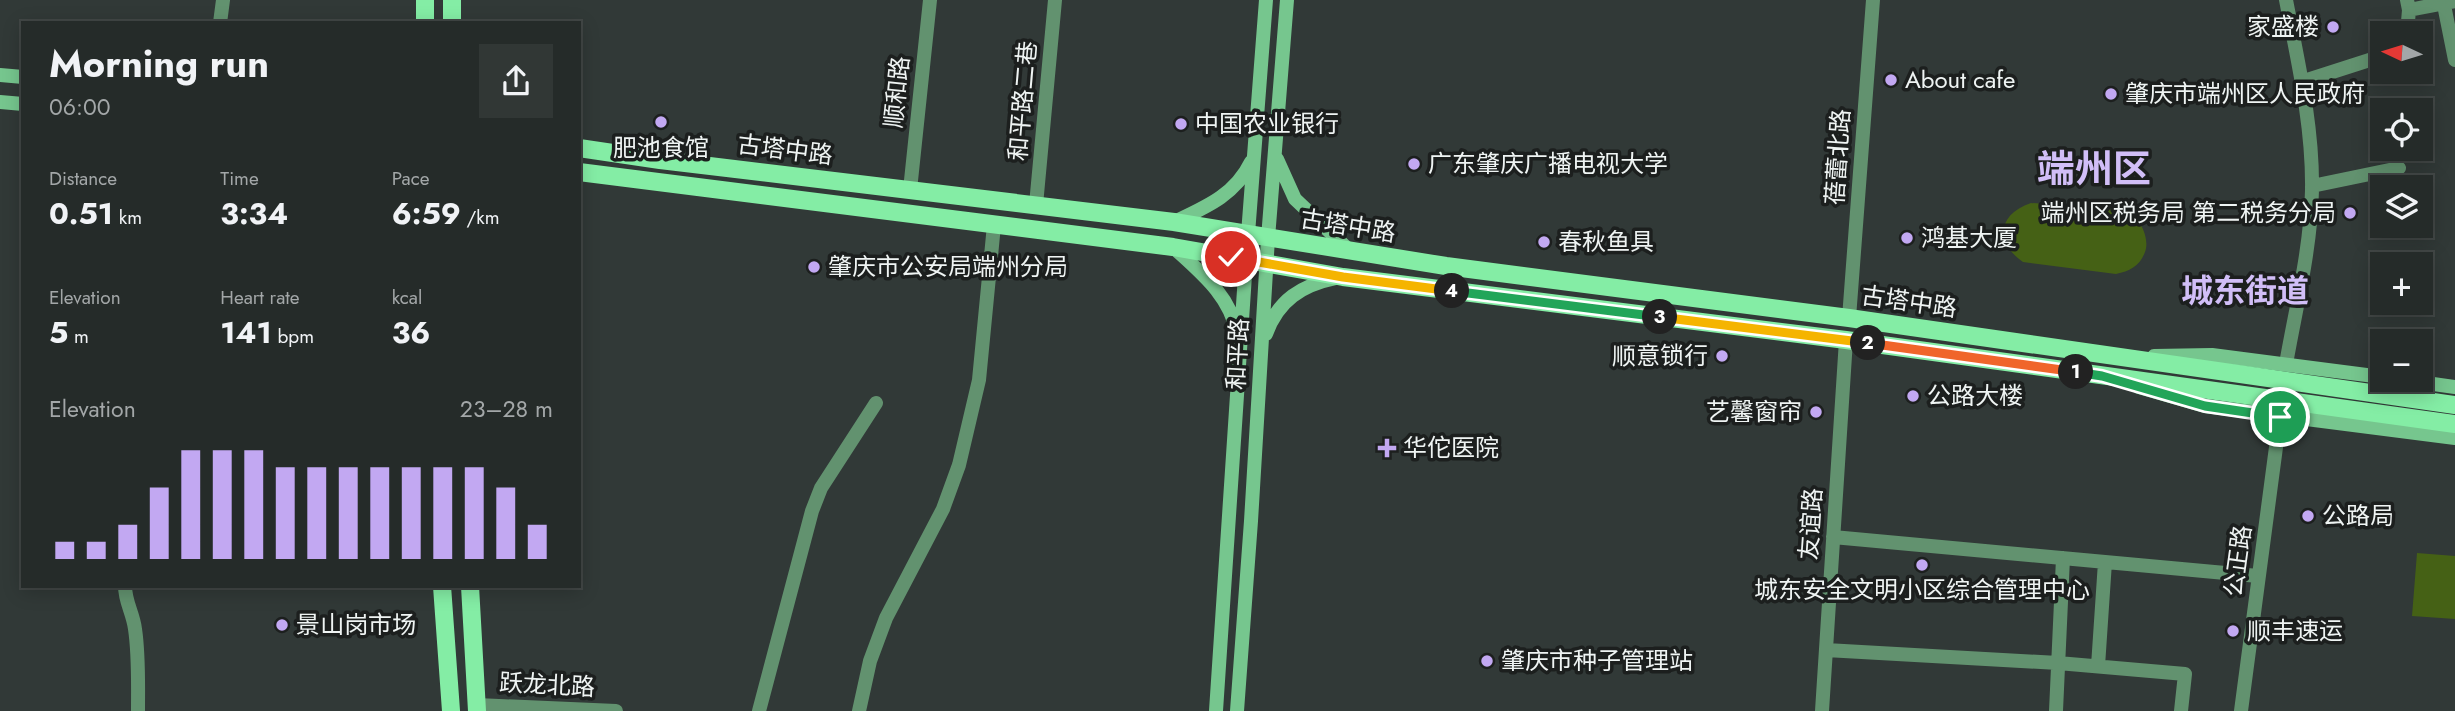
<!DOCTYPE html>
<meta charset="utf-8">
<style>
:root{--surface:#252b29;--page:#313735;--text:#f1f3f6;--muted:#a3a7a8;--line:#424746;--accent:#c2a8f2}
body{margin:0;font-family:Jost,"Noto Sans SC",sans-serif;background:var(--page);color:var(--text);height:100vh;display:flex;flex-direction:column;font-size:26px;white-space:nowrap}
*{box-sizing:border-box;margin:0}
p{font-size:23px;color:var(--muted)}
.icon{flex:none;width:38px;height:38px;fill:none;stroke:currentColor;stroke-width:2;stroke-linecap:round;stroke-linejoin:round}
.map{position:relative;flex:1;overflow:hidden}
.panel{position:absolute;left:21px;top:21px;width:560px;height:567px;display:flex;flex-direction:column;background:var(--surface);border-radius:0px;box-shadow:0 4px 18px #0003,0 0 0 2px var(--line)}
.panel>*{flex:none}
.needle{width:46px;rotate:274deg}
.buttons{position:absolute;left:2370px;top:21px;display:grid;gap:14px}
.buttons a{display:grid;place-items:center;width:63px;height:63px;border-radius:0px;background:var(--surface);box-shadow:0 4px 18px #0003,0 0 0 2px var(--line);font-size:35px}
.pin{position:absolute;display:grid;place-items:center;width:60px;height:60px;color:#fff;margin:-30px;border:4px solid #fff;border-radius:50%;box-shadow:0 2px 7px #0007}
.km{position:absolute;width:35px;height:35px;margin:-18px;border-radius:50%;background:#222;color:#fff;font-size:19px;line-height:35px;text-align:center}
.round{display:grid;place-items:center;flex:none;width:74px;height:74px;border-radius:0px;background:var(--page)}
.head{display:flex;align-items:center;justify-content:space-between;height:119px;padding:0 28px}
h1{font-size:38px;font-weight:700;line-height:52px}
.metrics{display:grid;grid-template-columns:repeat(3,1fr);gap:10px;height:119px;padding:7px 28px}
.metrics div{display:grid;align-content:center}
.metrics b{font-size:30px;font-weight:700}
.metrics small{font-size:19px;font-weight:400}
.metrics p{font-size:19px}
.chart{height:196px;padding:14px 28px}
.chart p{display:flex;justify-content:space-between}
.chart svg{width:100%;height:126px;margin-top:7px;stroke:var(--accent);stroke-width:6}
.map>svg:first-child{display:block}
</style>
<div class="map">
<svg width="2455" height="711" viewBox="0 0 2455 711">
<rect width="100%" height="100%" fill="#313937"/>
<path fill="#456115" d="M2031 203C2052 205 2120 206 2134 217 2144 225 2149 242 2145 252 2140 266 2130 271 2116 274L2023 262C1994 242 1998 214 2031 203Z
M2417 553 2455 556V619L2412 616Z"/>
<g fill="none" stroke-linecap="round" stroke-linejoin="round">
<path stroke="#62926f" stroke-width="14" d="M2286 0C2298 62 2313 126 2312 190 2311 248 2296 307 2286 364
M2407 0 2409 10 2407 33
M2443 0 2455 60
M2409 10 2455 1
M220 23 223 0
M2301 82 2382 56
M2312 186 2399 168
M910 190 930 0
M1036 205 1055 0
M1849 318 1873 0
M1833 537 2258 576
M125 586C125 602 133 613 135 629 139 656 138 683 138 711
M1826 650 2058 663 2185 674 2181 711
M2098 666 2105 562
M477 705 616 711
M759 711 812 511 821 488 876 403
M859 711 870 661 886 618 943 509 959 465 979 380 994 225
M1822 711 1846 340
M2056 711 2063 558
M2241 711 2280 417"/>
<path stroke="#76c68e" stroke-width="14" d="M0 75 23 77
M0 102 23 104
M1277 159 1295 199 1350 251
M1174 222C1206 207 1235 195 1251 162
M1173 247C1200 272 1230 295 1237 333
M1266 334C1278 300 1302 285 1336 278
M2154 356 2212 355 2382 377
M2405 380 2455 387
M2139 387 2205 406 2455 438
M1216 711 1246 260 1266 0
M1237 711 1251 521 1268 238 1287 0"/>
<path stroke="#84eda5" stroke-width="18" d="M425 0V23
M452 0V23
M579 148 660 160 1174 222 1446 266 1849 318 2455 405
M579 172 1173 247 1343 277 1846 340 2455 424
M442 586 451 711
M470 586 477 711"/>
</g>
<g fill="none" stroke-linecap="round" stroke-linejoin="round">
<g stroke="#fff" stroke-width="14">
<path id="split-1" d="M2076 372 2102 376 2205 406 2280 417"/>
</g>
<g stroke="#fff" stroke-width="14">
<path id="split-2" d="M1868 343 2076 372"/>
</g>
<g stroke="#fff" stroke-width="14">
<path id="split-3" d="M1660 317 1868 343"/>
</g>
<g stroke="#fff" stroke-width="14">
<path id="split-4" d="M1452 291 1660 317"/>
</g>
<g stroke="#fff" stroke-width="14">
<path id="split-5" d="M1231 257 1343 277 1452 291"/>
</g>
<use href="#split-1" stroke="#22a559" stroke-width="9"/>
<use href="#split-2" stroke="#f0652b" stroke-width="9"/>
<use href="#split-3" stroke="#f5b400" stroke-width="9"/>
<use href="#split-4" stroke="#22a559" stroke-width="9"/>
<use href="#split-5" stroke="#f5b400" stroke-width="9"/>
</g>
<g fill="#c2a8f2" stroke="#1c1f1e" stroke-width="2.5">
<circle cx="2333" cy="27" r="7"/>
<circle cx="1891" cy="80" r="7"/>
<circle cx="2111" cy="94" r="7"/>
<circle cx="661" cy="122" r="7"/>
<circle cx="1181" cy="124" r="7"/>
<circle cx="1414" cy="164" r="7"/>
<circle cx="2350" cy="213" r="7"/>
<circle cx="1907" cy="238" r="7"/>
<circle cx="1544" cy="242" r="7"/>
<circle cx="814" cy="267" r="7"/>
<circle cx="1722" cy="356" r="7"/>
<circle cx="1913" cy="396" r="7"/>
<circle cx="1816" cy="412" r="7"/>
<path d="M1383.5 437.5h7v7h7v7h-7v7h-7v-7h-7v-7h7z"/>
<circle cx="2308" cy="516" r="7"/>
<circle cx="1922" cy="565" r="7"/>
<circle cx="282" cy="625" r="7"/>
<circle cx="2233" cy="631" r="7"/>
<circle cx="1487" cy="661" r="7"/>
</g>
<g text-anchor="middle" stroke-width="7" stroke-linejoin="round" paint-order="stroke">
<g font-size="24" fill="#eff4f3" stroke="#1c1f1e" text-anchor="start">
<text x="2319" y="35" text-anchor="end">家盛楼</text>
<text x="1905" y="88">About cafe</text>
<text x="2125" y="102">肇庆市端州区人民政府</text>
<text x="1195" y="132">中国农业银行</text>
<text x="661" y="156" text-anchor="middle">肥池食馆</text>
<text x="1428" y="172">广东肇庆广播电视大学</text>
<text x="2336" y="221" text-anchor="end">端州区税务局 第二税务分局</text>
<text x="1921" y="246">鸿基大厦</text>
<text x="1558" y="250">春秋鱼具</text>
<text x="828" y="275">肇庆市公安局端州分局</text>
<text x="1708" y="364" text-anchor="end">顺意锁行</text>
<text x="1927" y="404">公路大楼</text>
<text x="1802" y="420" text-anchor="end">艺馨窗帘</text>
<text x="1403" y="456">华佗医院</text>
<text x="2322" y="524">公路局</text>
<text x="1922" y="598" text-anchor="middle">城东安全文明小区综合管理中心</text>
<text x="296" y="633">景山岗市场</text>
<text x="2247" y="639">顺丰速运</text>
<text x="1501" y="669">肇庆市种子管理站</text>
</g>
<g font-size="24" fill="#eff4f3" stroke="#1c1f1e">
<text transform="translate(897 92) rotate(-84)" y="8">顺和路</text>
<text transform="translate(1023 101) rotate(-85)" y="8">和平路二巷</text>
<text transform="translate(785 150) rotate(7)" y="8">古塔中路</text>
<text transform="translate(1838 157) rotate(-86)" y="8">蓓蕾北路</text>
<text transform="translate(1348 226) rotate(9)" y="8">古塔中路</text>
<text transform="translate(1909 302) rotate(8)" y="8">古塔中路</text>
<text transform="translate(1238 354) rotate(-87)" y="8">和平路</text>
<text transform="translate(1811 524) rotate(-86)" y="8">友谊路</text>
<text transform="translate(2238 561) rotate(-82)" y="8">公正路</text>
<text transform="translate(547 685) rotate(3)" y="8">跃龙北路</text>
</g>
<g font-size="32" font-weight="bold" fill="#d1bef7" stroke="#1c1f1e">
<text x="2245" y="302">城东街道</text>
</g>
<g font-size="38" font-weight="bold" fill="#d1bef7" stroke="#1c1f1e">
<text x="2094" y="182">端州区</text>
</g>
</g>
</svg>
<div class="buttons">
<a><svg class="needle" viewBox="-14 -14 28 28"><path d="M0-13l5 13h-10z" fill="#e53935"/><path d="M0 13l5-13h-10z" fill="#a3a7a8"/></svg></a>
<a><svg class="icon" aria-label="locate" viewBox="0 0 24 24"><circle cx="12" cy="12" r="6"/><path d="M12 2v4M12 18v4M2 12h4M18 12h4"/></svg></a>
<a><svg class="icon" aria-label="layers" viewBox="0 0 24 24"><path d="M12 4l9 5-9 5-9-5zM3 14l9 5 9-5"/></svg></a>
<a>+</a>
<a>−</a>
</div>
<div class="pin" style="left:2280px;top:417px;background:#1e9e55"><svg class="icon" aria-label="arrive" viewBox="0 0 24 24"><path d="M6 21V4h12l-3 4 3 4H6"/></svg></div>
<div class="pin" style="left:1231px;top:257px;background:#d93025"><svg class="icon" aria-label="check" viewBox="0 0 24 24"><path d="M5 12l5 5 9-10"/></svg></div>
<b class="km" style="left:2076px;top:372px">1</b>
<b class="km" style="left:1868px;top:343px">2</b>
<b class="km" style="left:1660px;top:317px">3</b>
<b class="km" style="left:1452px;top:291px">4</b>
<section class="panel">
<div class="head"><div><h1>Morning run</h1><p>06:00</p></div><a class="round"><svg class="icon" aria-label="share" viewBox="0 0 24 24"><path d="M12 15V3M7 8l5-5 5 5M5 13v7h14v-7"/></svg></a></div>
<div class="metrics">
<div><p>Distance</p><b>0.51<small> km</small></b></div>
<div><p>Time</p><b>3:34</b></div>
<div><p>Pace</p><b>6:59<small> /km</small></b></div>
</div>
<div class="metrics">
<div><p>Elevation</p><b>5<small> m</small></b></div>
<div><p>Heart rate</p><b>141<small> bpm</small></b></div>
<div><p>kcal</p><b>36</b></div>
</div>
<div class="chart"><p><span>Elevation</span>23–28 m</p>
<svg viewBox="0 0 160 44" preserveAspectRatio="none"><path d="M5 44V38M15 44V38M25 44V32M35 44V19M45 44V6M55 44V6M65 44V6M75 44V12M85 44V12M95 44V12M105 44V12M115 44V12M125 44V12M135 44V12M145 44V19M155 44V32"/></svg>
</div>
</section>
</div>
